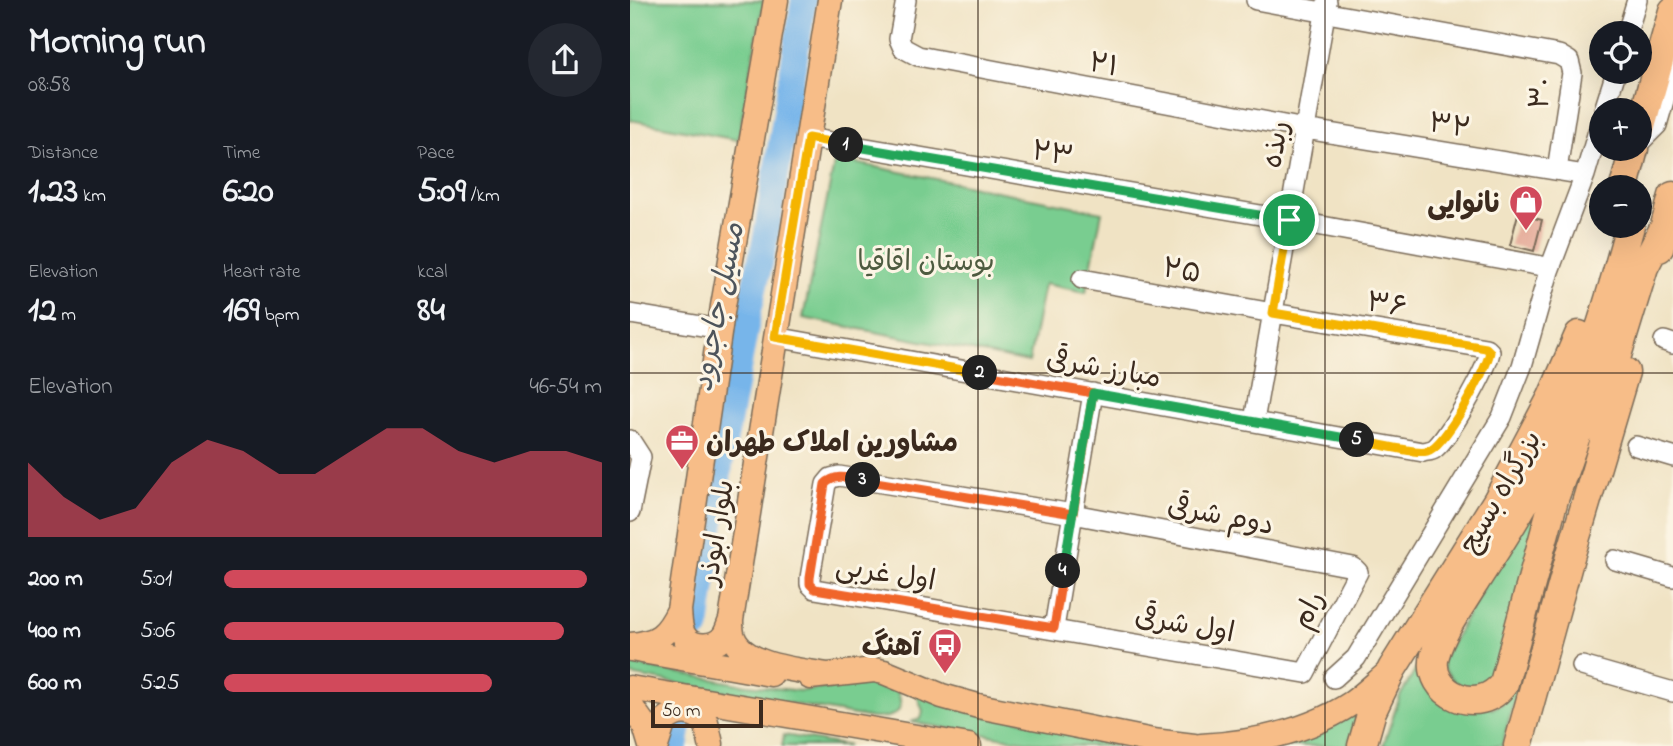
<!DOCTYPE html>
<meta charset="utf-8">
<style>
:root{--surface:#171b24;--page:#242831;--text:#f1f3f6;--muted:#9ea1a6;--accent:#d1495b}
body{margin:0;font-family:"Indie Flower","Playpen Sans Arabic",sans-serif;background:var(--page);color:var(--text);height:100vh;display:flex;flex-direction:column;font-size:26px;white-space:nowrap}
*{box-sizing:border-box;margin:0}
p{font-size:23px;color:var(--muted)}
.icon{flex:none;width:38px;height:38px;fill:none;stroke:currentColor;stroke-width:2;stroke-linecap:round;stroke-linejoin:round}
.map{position:relative;flex:1;overflow:hidden}
.details{display:flex;flex-direction:column;background:var(--surface);width:630px}
.details>*{flex:none}
.controls{position:absolute;left:959px;top:21px;display:grid;gap:14px}
.controls a{display:grid;place-items:center;width:63px;height:63px;border-radius:50%;background:var(--surface);box-shadow:0 7px 28px #0002;font-size:35px}
.scale{position:absolute;left:21px;bottom:18px;width:112px;box-sizing:border-box;padding-left:7px;border:4px solid #3b2a1e;border-top:0;font-size:19px;line-height:24px;white-space:nowrap;color:#3b2a1e;-webkit-text-stroke:5px #fcf5e5;paint-order:stroke}
.pin{position:absolute;display:grid;place-items:center;width:60px;height:60px;color:#fff;margin:-30px;border:4px solid #fff;border-radius:50%;box-shadow:0 2px 7px #0007}
.km{position:absolute;width:35px;height:35px;margin:-18px;border-radius:50%;background:#222;color:#fff;font-size:19px;line-height:35px;text-align:center}
.round{display:grid;place-items:center;flex:none;width:74px;height:74px;border-radius:37px;background:var(--page)}
.head{display:flex;align-items:center;justify-content:space-between;height:119px;padding:0 28px}
h1{font-size:38px;font-weight:700;line-height:52px}
.metrics{display:grid;grid-template-columns:repeat(3,1fr);gap:10px;height:119px;padding:7px 28px}
.metrics div{display:grid;align-content:center}
.metrics b{font-size:35px;font-weight:700}
.metrics small{font-size:19px;font-weight:400}
.metrics p{font-size:19px}
.chart{height:196px;padding:14px 28px}
.chart p{display:flex;justify-content:space-between}
.chart svg{width:100%;height:126px;margin-top:7px;fill:var(--accent);opacity:.7}
ul{padding:0 28px;list-style:none;font-size:23px}
li{display:grid;grid-template-columns:112px 84px 1fr;align-items:center;height:52px}
li i{height:18px;border-radius:9px;background:var(--accent)}
main{display:flex;flex:1;min-height:0}
.map>svg:first-child{display:block}
</style>
<main>
<section class="details">
<div class="head"><div><h1>Morning run</h1><p>08:58</p></div><a class="round"><svg class="icon" aria-label="share" viewBox="0 0 24 24"><path d="M12 15V3M7 8l5-5 5 5M5 13v7h14v-7"/></svg></a></div>
<div class="metrics">
<div><p>Distance</p><b>1.23<small> km</small></b></div>
<div><p>Time</p><b>6:20</b></div>
<div><p>Pace</p><b>5:09<small> /km</small></b></div>
</div>
<div class="metrics">
<div><p>Elevation</p><b>12<small> m</small></b></div>
<div><p>Heart rate</p><b>169<small> bpm</small></b></div>
<div><p>kcal</p><b>84</b></div>
</div>
<div class="chart"><p><span>Elevation</span>46–54 m</p>
<svg viewBox="0 0 160 44" preserveAspectRatio="none"><path d="M0 44V18L10 30L20 38L30 34L40 18L50 10L60 14L70 22L80 22L90 14L100 6L110 6L120 14L130 18L140 14L150 14L160 18V44z"/></svg>
</div>
<ul>
<li><b>200 m</b>5:01<i style="width:96%"></i></li>
<li><b>400 m</b>5:06<i style="width:90%"></i></li>
<li><b>600 m</b>5:25<i style="width:71%"></i></li>
</ul>
</section>
<div class="map">
<svg width="1043" height="746" viewBox="0 0 1043 746">
<rect width="100%" height="100%" fill="#fcf5e5"/>
<filter id="ink" filterUnits="userSpaceOnUse"><feTurbulence type="fractalNoise" baseFrequency=".0143" numOctaves="2"/><feDisplacementMap in="SourceGraphic" scale="14" xChannelSelector="R" yChannelSelector="G"/><feConvolveMatrix kernelMatrix="1 2 1 2 8 2 1 2 1" color-interpolation-filters="sRGB"/></filter>
<filter id="wash" filterUnits="userSpaceOnUse"><feTurbulence type="fractalNoise" baseFrequency=".00686" numOctaves="4" result="noise"/><feDisplacementMap in="SourceGraphic" scale="28" xChannelSelector="R" yChannelSelector="G"/><feGaussianBlur stdDeviation="1.57" result="paint"/><feColorMatrix in="noise" values="0 0 0 0 0 0 0 0 0 0 0 0 0 0 0 0 0 1.4 0 .05"/><feComposite in="paint" operator="in"/></filter>
<g filter="url(#wash)">
<rect width="100%" height="100%" fill="#f0e3c4"/>
<path fill="#79cd90" stroke="#5a7c57" stroke-width="2" d="M0 0 134 1 108 140 0 120Z
M205 159 472 212 456 292 414 284 399 362 173 318Z
M927 455 861 687 831 689 810 664Z
M936 507 872 746H753L770 696 805 637 795 661 862 709 876 701Z
M0 664 109 684 171 691 247 682 266 689C278 712 263 719 242 718L0 675Z
M286 693 490 746H424L280 722 291 719 293 711Z
M732 703 718 746H641Z
M154 735 219 746H152Z"/>
<g fill="none" stroke-linecap="round" stroke-linejoin="round">
<path stroke="#77b5ea" stroke-width="26" d="M67 627 90 465 119 310 136 237 174 0
M45 746 50 721"/>
</g>
<g id="blocks">
<path fill="#e6af9d" d="M888 214 912 220 904 251 880 245Z"/>
</g>
</g>
<g filter="url(#ink)">
<use href="#blocks" fill-opacity="0" stroke="#7a6b58" stroke-width="2"/>
<g fill="none" stroke-linecap="round" stroke-linejoin="round">
<g stroke="#7a6b58" stroke-width="22">
<path id="minor" d="M276 0 269 39 273 48 288 56 675 129 955 175
M626 0 929 55 939 61 942 73 927 170
M997 33 1007 0
M974 110 986 72
M178 138 659 220 912 266 919 271
M1010 142 1027 125 1043 69
M0 314 90 329
M145 337 793 452C797 451 801 451 804 449 817 441 857 369 860 352L856 348 643 313 452 279
M1034 341 1043 344
M624 421 697 2
M0 440 11 457 0 512
M1006 446 1043 457
M209 476 443 514 723 567 728 572 675 673 185 589 180 584V578L196 484 201 478Z
M985 560 1043 577
M424 628 463 393
M952 666 1043 692
M704 678 726 658 872 417 892 366 919 271 955 175 971 121"/>
</g>
<g stroke="#7a6b58" stroke-width="27">
<path id="major" d="M49 610C50 620 49 629 55 637 63 649 86 648 94 636 97 632 99 625 101 620
M0 645C28 643 37 635 49 610L93 306 146 0
M1 649 141 674
M197 675C170 670 114 667 103 637 101 632 101 625 101 620L200 0
M180 677 244 670 254 672 312 696 348 706 523 741 564 746
M0 688 339 746
M0 705 15 726 21 746
M26 746 34 721C48 709 62 710 76 722L81 744
M571 746C623 743 678 732 722 703 735 694 747 682 759 672"/>
</g>
<g stroke="#7a6b58" stroke-width="31">
<path id="highway" d="M1010 129 1043 11
M994 187 1004 149
M1000 226C976 314 949 405 904 485 886 520 864 552 843 585 830 607 812 630 805 655 795 694 850 718 874 683L924 499 946 436 981 375 1014 267 1033 230
M1029 248 1043 196
M732 746 742 711 762 669 867 501 922 397 949 335
M888 746 940 557 995 372"/>
</g>
<use href="#minor" stroke="#fff" stroke-width="19"/>
<use href="#major" stroke="#f7bd88" stroke-width="24"/>
<use href="#highway" stroke="#f7bd88" stroke-width="28"/>
</g>
</g>
<g fill="none" stroke-linecap="round" stroke-linejoin="round" filter="url(#ink)">
<g stroke="#fff" stroke-width="14">
<path id="split-1" d="M216 145 659 220"/>
</g>
<g stroke="#fff" stroke-width="14">
<path id="split-2" d="M216 145 178 138 145 337 350 373"/>
</g>
<g stroke="#fff" stroke-width="14">
<path id="split-3" d="M233 480 443 514 463 393 350 373"/>
</g>
<g stroke="#fff" stroke-width="14">
<path id="split-4" d="M233 480C219 478 206 473 195 484L180 578V584L185 589 424 628 433 571"/>
</g>
<g stroke="#fff" stroke-width="14">
<path id="split-5" d="M433 571 463 393 727 440"/>
</g>
<g stroke="#fff" stroke-width="14">
<path id="split-6" d="M659 220 643 313 856 348 860 352C856 371 815 447 797 451 784 454 743 443 727 440"/>
</g>
<use href="#split-1" stroke="#22a559" stroke-width="9"/>
<use href="#split-2" stroke="#f5b400" stroke-width="9"/>
<use href="#split-3" stroke="#f0652b" stroke-width="9"/>
<use href="#split-4" stroke="#f0652b" stroke-width="9"/>
<use href="#split-5" stroke="#22a559" stroke-width="9"/>
<use href="#split-6" stroke="#f5b400" stroke-width="9"/>
</g>
<path fill="none" stroke="#3b2a1e" stroke-width="2" stroke-opacity="0.55" d="M348 0V746M695 0V746M0 373H1043"/>
<defs>
<g id="shop-pin" transform="scale(1.75)"><path d="M0 17L-7.5 6A9.5 9.5 0 1 1 7.5 6Z" fill="#d1495b" stroke="#fcf5e5"/><path d="M-5-2.5h2.3a2.7 3.5 0 0 1 5.4 0H5L5.5 6h-11ZM-1.5-2.5h3a1.5 2.3 0 0 0-3 0Z" fill="#fff"/></g>
<g id="office-pin" transform="scale(1.75)"><path d="M0 17L-7.5 6A9.5 9.5 0 1 1 7.5 6Z" fill="#d1495b" stroke="#fcf5e5"/><path d="M-6-3h4V-5.5h4V-3h4V5H-6ZM-1-4.5V-3h2v-1.5ZM-6 0V1H6V0Z" fill="#fff"/></g>
<g id="bus-pin" transform="scale(1.75)"><path d="M0 17L-7.5 6A9.5 9.5 0 1 1 7.5 6Z" fill="#d1495b" stroke="#fcf5e5"/><path d="M-5-6H5V4H4V6H2V4H-2V6H-4V4H-5ZM-3.5-4V0h7V-4ZM-3.5 1.2v1.5H-2V1.2ZM2 1.2v1.5H3.5V1.2Z" fill="#fff"/></g>
</defs>
<g fill-rule="evenodd">
<use href="#shop-pin" x="896" y="202"/>
<use href="#office-pin" x="52" y="441"/>
<use href="#bus-pin" x="315" y="645"/>
</g>
<g text-anchor="middle" stroke-width="6" stroke-linejoin="round" paint-order="stroke">
<g font-size="28" fill="#3b2a1e" stroke="#fcf5e5">
<text transform="translate(474 63) rotate(11)" y="10">۲۱</text>
<text transform="translate(909 93) rotate(-84)" y="10">۳۰</text>
<text transform="translate(820 124) rotate(9)" y="10">۳۲</text>
<text transform="translate(644 144) rotate(-80)" y="10">ربذه</text>
<text transform="translate(423 152) rotate(10)" y="10">۲۳</text>
<text transform="translate(552 269) rotate(10)" y="10">۲۵</text>
<text transform="translate(757 303) rotate(9)" y="10">۳۶</text>
<text transform="translate(474 367) rotate(10)" y="10">مبارز شرقی</text>
<text transform="translate(869 491) rotate(-60)" y="10">بزرگراه بسیج</text>
<text transform="translate(591 514) rotate(11)" y="10">دوم شرقی</text>
<text transform="translate(85 532) rotate(-81)" y="10">بلوار ابوذر</text>
<text transform="translate(256 572) rotate(9)" y="10">اول غربی</text>
<text transform="translate(677 609) rotate(-63)" y="10">رام</text>
<text transform="translate(555 623) rotate(10)" y="10">اول شرقی</text>
</g>
<g font-size="28" font-weight="bold" fill="#3b2a1e" stroke="#fcf5e5" text-anchor="end">
<text x="872" y="212">نانوایی</text>
<text x="76" y="451" text-anchor="start">مشاورین املاک طهران</text>
<text x="290" y="655">آهنگ</text>
</g>
<g font-size="28" fill="#4e5b40" stroke="#fcf5e5">
<text x="296" y="270">بوستان اقاقیا</text>
</g>
<g font-size="30" font-style="italic" fill="#4d545b" stroke="#fcf5e5">
<text transform="translate(87 307) rotate(-79)" y="10">مسیل جاجرود</text>
</g>
</g>
</svg>
<div class="controls">
<a><svg class="icon" aria-label="locate" viewBox="0 0 24 24"><circle cx="12" cy="12" r="6"/><path d="M12 2v4M12 18v4M2 12h4M18 12h4"/></svg></a>
<a>+</a>
<a>−</a>
</div>
<div class="scale">50 m</div>
<div class="pin" style="left:659px;top:220px;background:#1e9e55"><svg class="icon" aria-label="arrive" viewBox="0 0 24 24"><path d="M6 21V4h12l-3 4 3 4H6"/></svg></div>
<b class="km" style="left:216px;top:145px">1</b>
<b class="km" style="left:350px;top:373px">2</b>
<b class="km" style="left:233px;top:480px">3</b>
<b class="km" style="left:433px;top:571px">4</b>
<b class="km" style="left:727px;top:440px">5</b>
</div>
</main>
